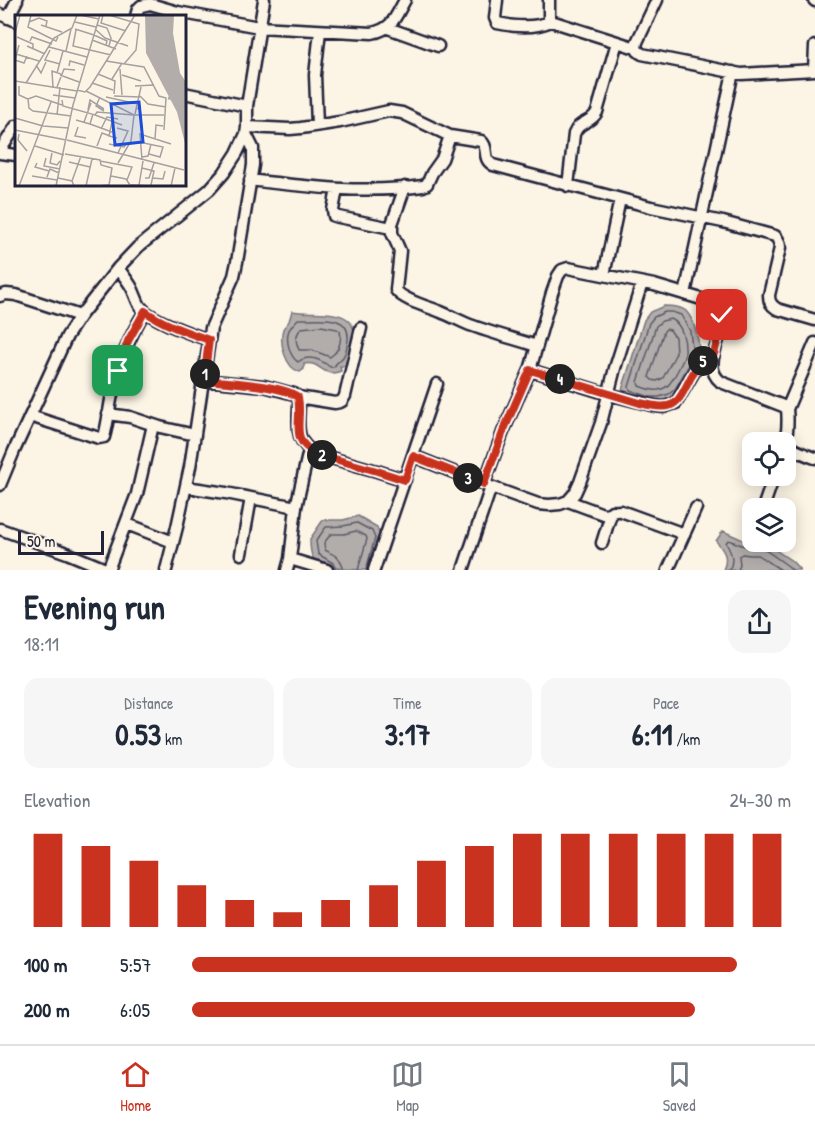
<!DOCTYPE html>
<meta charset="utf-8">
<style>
:root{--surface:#fff;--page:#f6f6f7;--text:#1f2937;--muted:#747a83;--line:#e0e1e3;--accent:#c8321e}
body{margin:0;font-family:"Patrick Hand",sans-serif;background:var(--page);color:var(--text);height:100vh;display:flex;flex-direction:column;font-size:22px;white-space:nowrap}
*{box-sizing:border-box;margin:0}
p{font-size:20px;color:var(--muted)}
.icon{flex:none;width:33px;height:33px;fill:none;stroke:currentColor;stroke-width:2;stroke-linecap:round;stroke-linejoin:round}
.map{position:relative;height:570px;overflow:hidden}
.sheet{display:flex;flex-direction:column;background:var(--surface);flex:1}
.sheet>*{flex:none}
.fabs{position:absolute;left:742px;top:432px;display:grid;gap:12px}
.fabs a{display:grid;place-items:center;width:54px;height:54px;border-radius:12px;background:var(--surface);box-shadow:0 3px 15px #0003;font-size:30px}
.scale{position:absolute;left:18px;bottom:15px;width:86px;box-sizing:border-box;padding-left:6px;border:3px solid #22223b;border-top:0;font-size:16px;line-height:21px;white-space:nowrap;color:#22223b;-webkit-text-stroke:4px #fcf5e5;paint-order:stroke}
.pin{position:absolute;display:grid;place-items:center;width:51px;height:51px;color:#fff;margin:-26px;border-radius:12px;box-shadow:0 3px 9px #0006}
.km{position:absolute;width:30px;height:30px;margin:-15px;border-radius:50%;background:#222;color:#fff;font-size:16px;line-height:30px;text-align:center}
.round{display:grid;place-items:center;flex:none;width:63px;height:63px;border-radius:18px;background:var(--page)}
.summary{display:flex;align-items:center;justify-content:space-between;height:102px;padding:0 24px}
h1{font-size:33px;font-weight:700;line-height:45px}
.figures{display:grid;grid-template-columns:repeat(3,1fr);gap:9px;height:102px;padding:6px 24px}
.figures div{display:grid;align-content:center;border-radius:15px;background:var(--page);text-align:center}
.figures b{font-size:30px;font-weight:700}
.figures small{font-size:16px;font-weight:400}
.figures p{font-size:16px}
.chart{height:168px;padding:12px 24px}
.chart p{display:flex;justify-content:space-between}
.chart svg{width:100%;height:108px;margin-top:6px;stroke:var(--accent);stroke-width:6}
ul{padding:0 24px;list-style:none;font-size:20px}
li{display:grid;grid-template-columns:96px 72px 1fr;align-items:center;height:45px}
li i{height:15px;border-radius:8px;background:var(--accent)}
.tab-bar{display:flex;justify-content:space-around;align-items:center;height:84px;border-top:2px solid var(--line);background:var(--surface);font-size:16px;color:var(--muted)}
.tab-bar a{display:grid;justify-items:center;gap:3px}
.tab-bar .current{color:var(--accent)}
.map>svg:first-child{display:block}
</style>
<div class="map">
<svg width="815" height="570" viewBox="0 0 815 570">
<rect width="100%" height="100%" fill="#fcf5e5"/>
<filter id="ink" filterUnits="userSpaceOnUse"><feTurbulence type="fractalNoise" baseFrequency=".0167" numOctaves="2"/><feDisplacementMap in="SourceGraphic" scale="12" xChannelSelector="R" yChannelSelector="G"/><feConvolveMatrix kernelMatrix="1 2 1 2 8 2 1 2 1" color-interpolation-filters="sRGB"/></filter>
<g filter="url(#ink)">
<path fill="#b2adab" stroke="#78757e" stroke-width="1.5" d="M664 306C671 306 680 306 686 311 695 321 700 342 699 355 698 369 676 402 661 403 654 404 633 397 625 395L622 390 644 320 650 312Z
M292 311C313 316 357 304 354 338 353 347 350 358 345 366H340L341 371C322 379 321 360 304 364V369L300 372C285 368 279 342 283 329 285 325 287 325 289 321 290 318 291 315 292 311Z
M358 516 377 527 381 539 371 570C355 570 324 570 313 558 310 553 310 545 310 539L323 520H343Z
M723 531 743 540 765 543 792 561 800 570H723C729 557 724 551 716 541Z"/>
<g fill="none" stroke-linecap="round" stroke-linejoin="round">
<path stroke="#5c5a68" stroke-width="1.5" d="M665 312H672L681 315 690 331 693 355 691 361 675 389 669 394 659 397H650L630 390 629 387 649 323 654 317Z
M298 319C315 320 350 312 348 339 347 345 347 352 343 357 340 361 336 362 334 367H330C320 359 309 354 298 362 290 357 285 340 289 330 291 327 296 321 298 319Z
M671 319C682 324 686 341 685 353 685 358 674 378 670 383 668 386 663 389 658 390 652 391 645 388 639 386L638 382 656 326 662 321Z
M321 326 337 329 340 331C342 342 339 351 330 357L312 350H299C295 340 295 337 301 328Z
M666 329 670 330 675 337 676 353 663 378 657 381 652 380 649 377 664 331Z
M336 570 333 563 318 554 316 541 326 527 343 526 357 523 372 531 375 538 366 570
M343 570C343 558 334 555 325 550L324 543 331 534H344L356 531 366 536 367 539 358 570
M729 570C735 560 731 552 726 543L728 540C741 544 746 549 760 546L788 566 792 570
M738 570 740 565 739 556 742 554 750 555H758L781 570"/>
<g stroke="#22223b" stroke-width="15">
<path id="street" d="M497 0 495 18 497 23C515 27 534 29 551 21
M549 0V17L551 21 636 48
M657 0 637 42 636 48 638 51 642 54 741 74 815 70
M814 0 815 1
M0 14 16 21
M136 16 138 9 141 6 150 4 178 12 259 27 372 33C393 29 395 17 405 0
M8 18 17 0
M388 28 438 46
M814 70 815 46
M184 93 247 106
M317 125 315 75 320 31
M247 127 290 129 301 128 340 122 389 111 402 113 450 136 481 141C490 148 481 158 493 165L651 207 723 222 775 236C779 240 780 243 780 248L769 295C769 302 771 305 777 309L815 320
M0 151 16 126
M0 153 16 155
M250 180C308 187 365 194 423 186L427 184 432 173 442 159 450 136
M568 186 574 134C579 120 591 124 597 112L617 42
M405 187 392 224V233L400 251 396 290C402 300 429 307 441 312 451 316 460 321 470 325 492 333 515 339 537 346
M337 189 333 210 334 216 391 228
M118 268C123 275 128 281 132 288 135 294 137 301 140 306 150 320 192 334 209 340
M604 275 620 199
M685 294 733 72
M0 296 6 294 16 295 80 316
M530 370 608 394 655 406 664 407 676 403 698 365 714 355
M204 380 264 386 294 394 298 397 299 402C299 425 293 442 317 454L377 471 405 480
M298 397 335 403 340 402 342 401 345 396 361 328
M787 409 815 343
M108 414 130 417 160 427 195 435
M30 416 99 438 104 437C108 423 109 408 112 395 119 363 128 339 145 311
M413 456 491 487 538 504 549 505 560 504 568 501 575 493 580 482 601 423 615 368 642 283
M484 484 503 432 530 370 552 293 558 276 562 270 568 268 654 285 708 301C713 303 718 305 720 309 732 330 697 363 721 382L783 406 787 409C791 445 773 443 815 458
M0 485 14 451 67 336 80 316 118 268 138 247 209 190 224 173 237 153 246 134 247 127V106L264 0
M186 487 226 493 296 507
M568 501 603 514C610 514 614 510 621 511L684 534
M763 508 774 476
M127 524 173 542
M0 529 67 553 108 570 137 494 153 425
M602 543 612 511
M241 554 251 498
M290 559 327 570
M166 570 177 527 190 467 211 328 234 276 237 262 253 165V148L246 134
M287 570 290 559 296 507 309 450
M374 570 437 384
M463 570 491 487
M668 570 696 508"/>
</g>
<use href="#street" stroke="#fcf5e5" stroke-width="10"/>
</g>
</g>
<g fill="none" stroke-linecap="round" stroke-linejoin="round" filter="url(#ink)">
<g stroke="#fff" stroke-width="12">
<path id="route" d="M118 371 128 341 145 311C162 324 189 333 209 340L204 380C226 382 282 385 298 397 303 422 288 440 317 454L377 471 405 480 413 456 484 484 503 432 530 370 640 403C674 411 676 407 691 377 694 373 695 368 698 365 702 360 709 357 714 354L722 322V315"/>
</g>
<use href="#route" stroke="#c8321e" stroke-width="8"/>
</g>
<g transform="translate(15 15)">
<rect width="171" height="171" fill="#fcf5e5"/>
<path d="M130 0H159L158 18 165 58 171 67V132L162 97 131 38Z" fill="#b2adab"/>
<path fill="none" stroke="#b2adab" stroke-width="3" d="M153 83 171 85"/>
<path fill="none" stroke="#a5a1a1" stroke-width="1.5" d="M16 0 13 12 41 26 43 22M65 0 84 4M88 0 86 8 111 16M94 0 124 9 121 35 109 49M14 7 24 3 32 6 31 11M60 7 81 12M26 10 47 17M82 10 92 13 96 23 94 31M60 14 79 20M80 14 90 23 113 31M61 15 58 31 96 40M0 18 5 0M79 20 92 26 91 30M2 22 18 29V33M77 25 101 34M15 26 17 22 37 29M4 30 0 45 9 48 12 41M12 31 30 39M34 32 72 42M35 35 30 45 45 49M51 36 56 14M1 39 24 46M91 46 129 52 144 81 151 83 149 115M21 50 26 58 31 47M54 51 55 46 69 50M105 54 107 80M42 58 48 36M83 59 100 66 99 79M45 60 64 67M107 60 126 66M97 64 107 48M0 66 62 76M11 68 39 23 57 13 62 0M77 68 98 75M4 71V80L13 84 14 93 18 96 56 101M120 71 139 70M38 72 37 56 46 59M42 72 49 54 60 55M62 75 70 77 75 72 120 0M71 76 119 100H149M38 80 60 83M99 81 125 82M125 81 133 89 151 92M85 82 81 91 89 96M91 82 123 89M13 84 21 81 47 90M47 85 48 91 80 100 82 97 119 100M121 93 125 94 127 114M73 95 75 85 89 94M120 99 126 72M42 100 45 72M80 100 107 110M0 103 28 111M61 105 75 109 78 99M69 107 76 88M97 107 94 121 102 123M75 109 97 117M28 111 53 113M63 112 60 121 71 123M102 113 113 116 103 138M86 114 92 102 103 104M0 115 51 125M4 119 3 125 12 136M140 124 141 110 148 111M52 125 169 155M124 127 148 132 145 142 134 139M94 129 109 132 111 129M20 131 49 140M82 131 87 118 95 121M37 138 35 148 42 150 45 146M50 139 85 145 86 150 97 153 94 170 83 171M127 142 133 141 136 129M31 143 29 151 45 154M127 145 125 119 156 129M85 146 117 152 112 165M54 147 75 152M22 148 20 152 34 156M103 148 116 126 119 100M127 153 139 156 136 170M17 161 42 165M96 161 111 164 115 170M32 162 35 154 44 158M43 163 57 166 59 171M130 163H134L139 148M138 163 148 164 150 156M57 166 66 141M116 170 138 171M124 170 128 146M4 171 36 87M41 171 58 90 85 0M71 171 77 144M156 171 160 153"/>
<path fill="#1d4ed8" fill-opacity="0.15" stroke="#1d4ed8" stroke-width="3" d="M124 87 128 127 100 130 96 89Z"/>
<rect width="171" height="171" fill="none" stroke="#22223b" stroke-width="3"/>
</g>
</svg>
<div class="fabs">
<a><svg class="icon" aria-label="locate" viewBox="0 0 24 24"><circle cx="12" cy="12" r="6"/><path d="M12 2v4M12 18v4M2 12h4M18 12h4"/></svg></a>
<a><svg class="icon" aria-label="layers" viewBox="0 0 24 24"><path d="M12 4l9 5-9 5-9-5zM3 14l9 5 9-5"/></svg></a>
</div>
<div class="scale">50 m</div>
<div class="pin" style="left:118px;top:371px;background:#1e9e55"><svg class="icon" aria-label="arrive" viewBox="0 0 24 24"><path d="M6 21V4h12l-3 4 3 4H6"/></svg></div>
<div class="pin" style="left:722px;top:315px;background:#d93025"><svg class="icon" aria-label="check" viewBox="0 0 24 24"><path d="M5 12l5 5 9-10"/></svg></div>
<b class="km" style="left:205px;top:374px">1</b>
<b class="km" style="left:322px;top:455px">2</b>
<b class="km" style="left:468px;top:478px">3</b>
<b class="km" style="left:560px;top:379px">4</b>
<b class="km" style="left:703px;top:361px">5</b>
</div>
<section class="sheet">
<div class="summary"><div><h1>Evening run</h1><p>18:11</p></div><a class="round"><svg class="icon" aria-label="share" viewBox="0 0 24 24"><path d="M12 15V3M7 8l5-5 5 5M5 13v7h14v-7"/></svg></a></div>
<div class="figures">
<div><p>Distance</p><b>0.53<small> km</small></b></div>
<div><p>Time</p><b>3:17</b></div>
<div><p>Pace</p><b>6:11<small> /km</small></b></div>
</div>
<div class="chart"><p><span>Elevation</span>24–30 m</p>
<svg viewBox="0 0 160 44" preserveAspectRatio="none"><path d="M5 44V6M15 44V11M25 44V17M35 44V27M45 44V33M55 44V38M65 44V33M75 44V27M85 44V17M95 44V11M105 44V6M115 44V6M125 44V6M135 44V6M145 44V6M155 44V6"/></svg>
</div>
<ul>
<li><b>100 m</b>5:57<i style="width:91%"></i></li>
<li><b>200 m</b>6:05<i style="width:84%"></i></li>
</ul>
</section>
<nav class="tab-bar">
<a class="current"><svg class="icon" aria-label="home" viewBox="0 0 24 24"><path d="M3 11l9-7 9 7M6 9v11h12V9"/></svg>Home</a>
<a><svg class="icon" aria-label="map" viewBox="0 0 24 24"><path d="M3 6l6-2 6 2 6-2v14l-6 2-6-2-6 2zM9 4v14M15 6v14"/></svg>Map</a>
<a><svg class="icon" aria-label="saved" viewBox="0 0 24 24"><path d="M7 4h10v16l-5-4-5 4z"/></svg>Saved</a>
</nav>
